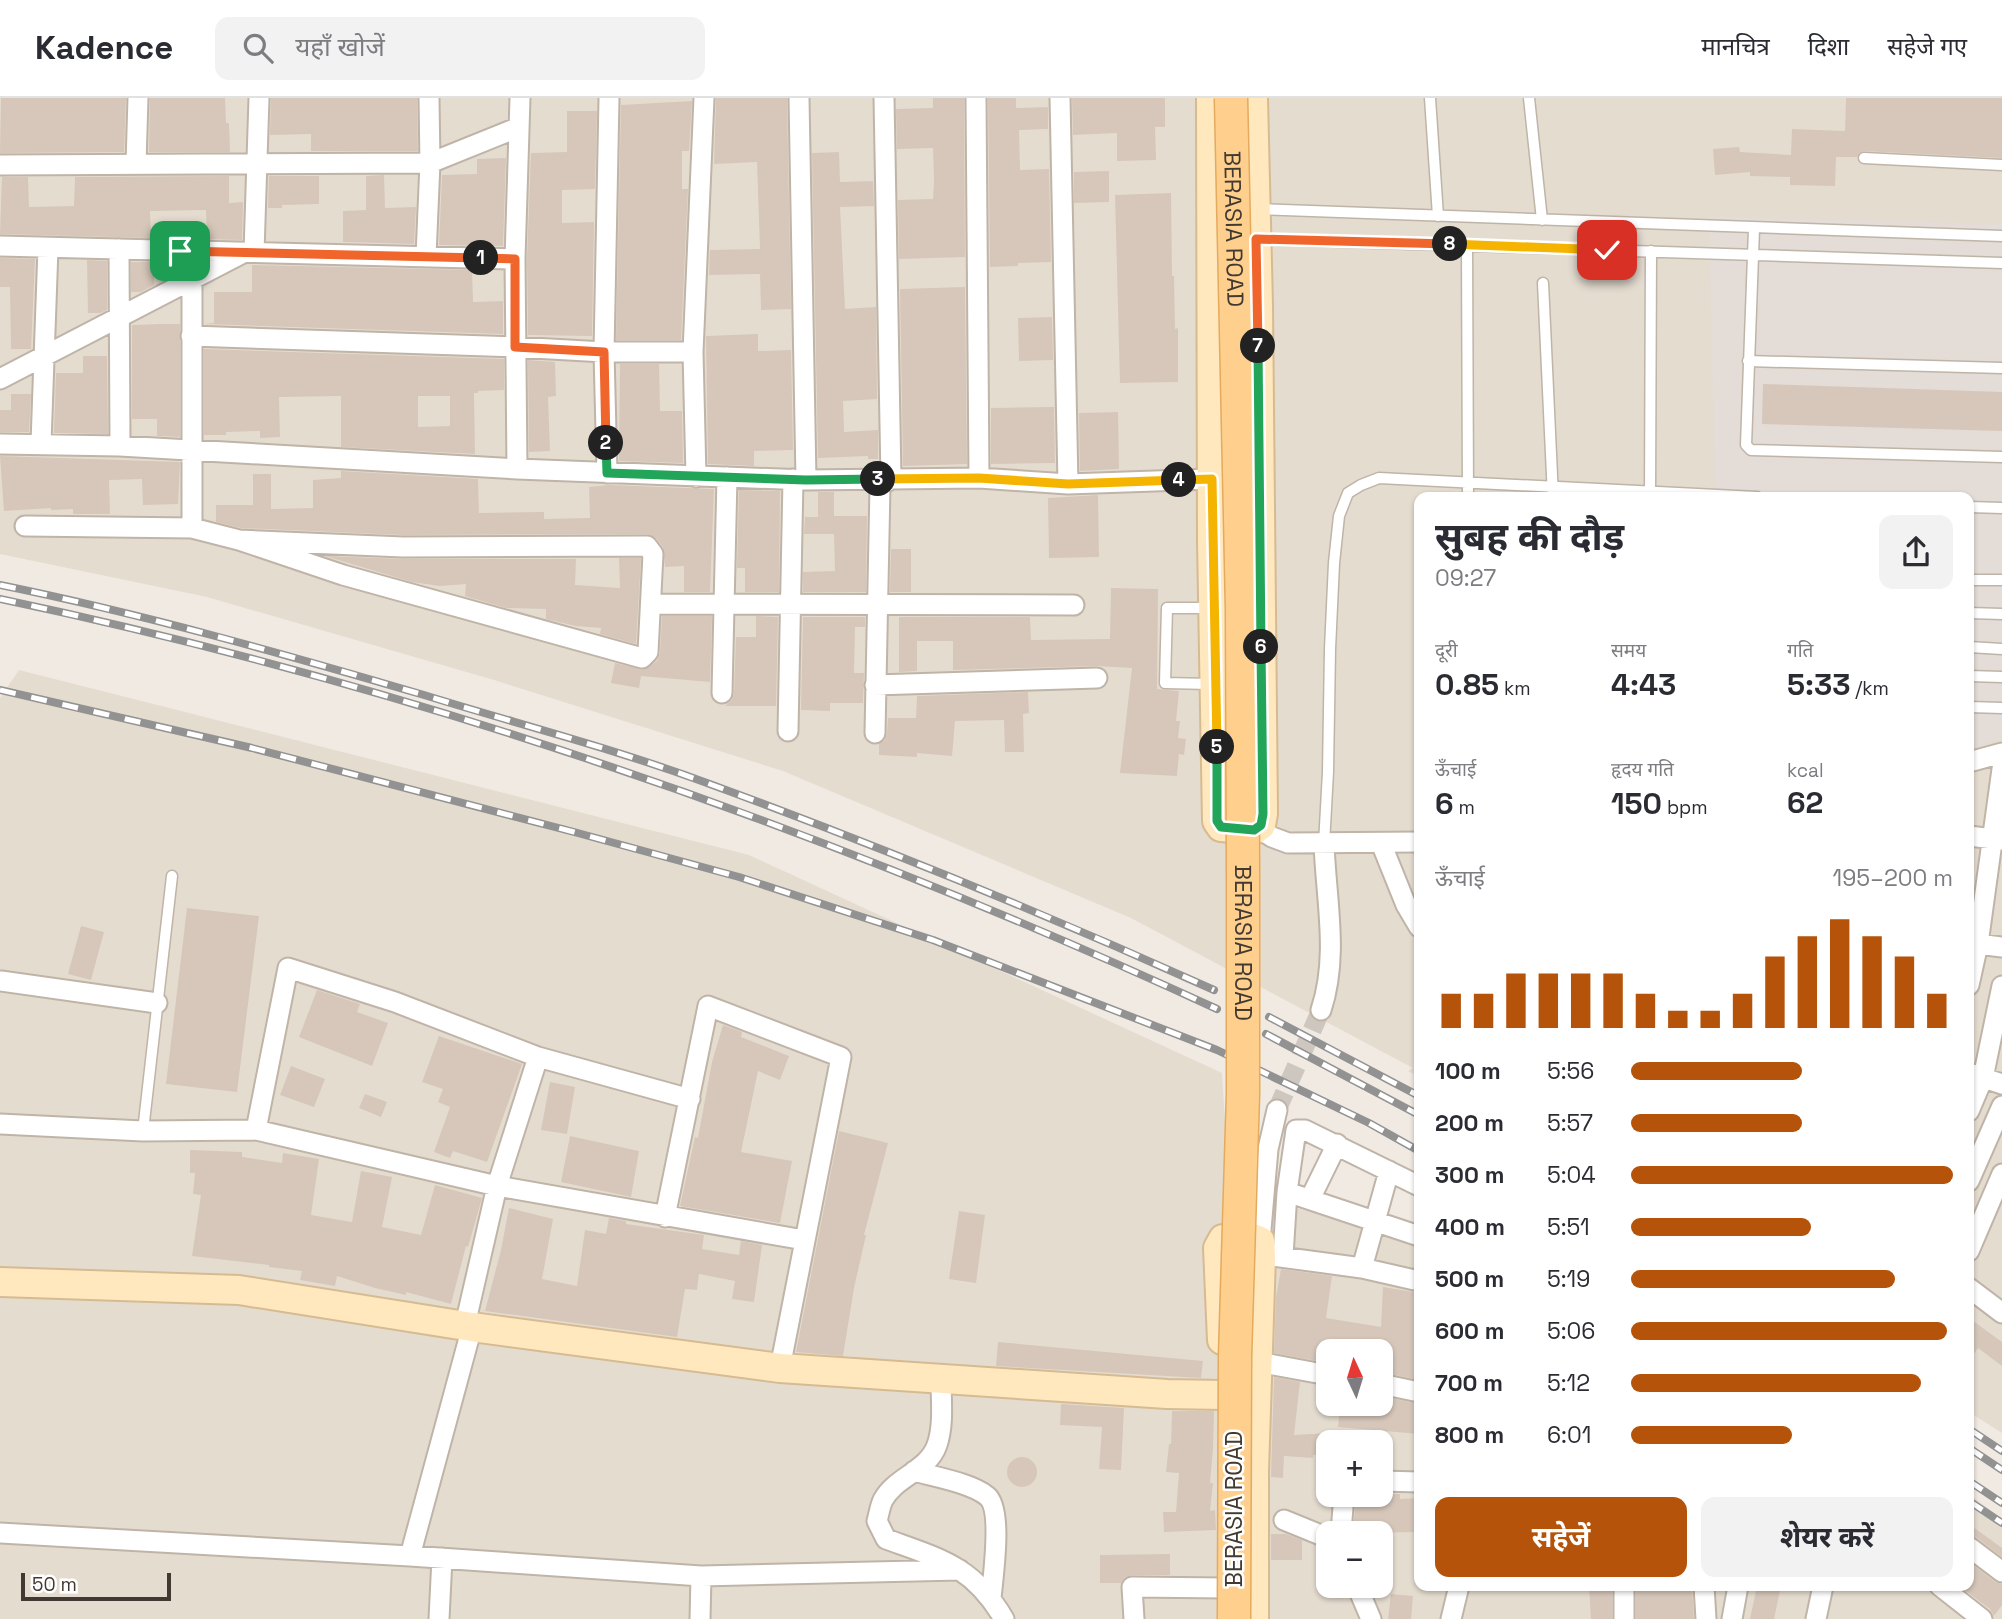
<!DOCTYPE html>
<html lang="hi">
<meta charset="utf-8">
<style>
:root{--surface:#fff;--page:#f2f2f3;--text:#2b2b33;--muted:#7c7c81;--line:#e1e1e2;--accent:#b45309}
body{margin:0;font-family:"Space Grotesk","Noto Sans Devanagari",sans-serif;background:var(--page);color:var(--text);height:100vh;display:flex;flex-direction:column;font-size:26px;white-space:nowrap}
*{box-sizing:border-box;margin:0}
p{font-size:23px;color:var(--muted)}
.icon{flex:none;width:38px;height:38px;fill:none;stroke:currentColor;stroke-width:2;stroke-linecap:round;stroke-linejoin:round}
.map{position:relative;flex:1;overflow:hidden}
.side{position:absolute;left:1414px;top:394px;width:560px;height:1099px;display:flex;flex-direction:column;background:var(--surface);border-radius:14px;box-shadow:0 2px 5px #0004}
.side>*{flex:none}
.needle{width:46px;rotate:356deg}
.tools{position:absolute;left:1316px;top:1241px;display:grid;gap:14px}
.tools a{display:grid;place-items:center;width:77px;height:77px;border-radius:14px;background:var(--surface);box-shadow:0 2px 5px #0004;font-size:35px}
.scale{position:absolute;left:21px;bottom:18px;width:150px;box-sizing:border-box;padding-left:7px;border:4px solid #423a32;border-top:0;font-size:19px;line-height:24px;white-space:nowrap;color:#423a32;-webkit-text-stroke:5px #fff;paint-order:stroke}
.pin{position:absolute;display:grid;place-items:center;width:60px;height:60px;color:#fff;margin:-30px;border-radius:14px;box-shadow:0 4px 10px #0006}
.km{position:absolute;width:35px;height:35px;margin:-18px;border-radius:50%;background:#222;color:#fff;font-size:19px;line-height:35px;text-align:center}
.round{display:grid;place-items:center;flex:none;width:74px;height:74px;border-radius:14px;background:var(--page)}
.headline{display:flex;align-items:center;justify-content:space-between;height:119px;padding:0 21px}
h1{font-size:38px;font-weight:700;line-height:52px}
.figures{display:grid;grid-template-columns:repeat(3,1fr);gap:10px;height:119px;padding:7px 21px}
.figures div{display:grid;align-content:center}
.figures b{font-size:30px;font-weight:700}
.figures small{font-size:19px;font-weight:400}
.figures p{font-size:19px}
.chart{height:196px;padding:14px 21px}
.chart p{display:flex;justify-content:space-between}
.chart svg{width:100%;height:126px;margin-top:7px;stroke:var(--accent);stroke-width:6}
.primary-button{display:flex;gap:14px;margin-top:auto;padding:14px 21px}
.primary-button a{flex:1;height:80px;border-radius:14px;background:var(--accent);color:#fff;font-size:28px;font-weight:700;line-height:80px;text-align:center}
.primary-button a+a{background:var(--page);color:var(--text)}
ul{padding:0 21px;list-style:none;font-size:23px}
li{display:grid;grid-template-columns:112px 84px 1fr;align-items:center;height:52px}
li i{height:18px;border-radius:9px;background:var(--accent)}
header{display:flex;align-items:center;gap:42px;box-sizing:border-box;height:98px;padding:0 35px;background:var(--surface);border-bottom:2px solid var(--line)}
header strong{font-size:33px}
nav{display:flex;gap:38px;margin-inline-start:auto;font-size:24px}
.search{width:490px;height:63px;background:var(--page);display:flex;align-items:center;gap:18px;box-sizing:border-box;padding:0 24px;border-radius:14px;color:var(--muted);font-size:26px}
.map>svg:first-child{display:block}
</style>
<header>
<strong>Kadence</strong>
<div class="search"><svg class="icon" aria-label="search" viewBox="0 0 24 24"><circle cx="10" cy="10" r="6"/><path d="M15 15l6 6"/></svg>यहाँ खोजें</div>
<nav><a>मानचित्र</a><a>दिशा</a><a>सहेजे गए</a></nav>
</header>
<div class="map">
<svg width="2002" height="1521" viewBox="0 0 2002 1521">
<rect width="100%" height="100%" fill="#f1eae2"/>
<path fill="#e5dcd0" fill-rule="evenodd" d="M0 0H2002V1335L1969 1314V399H1419V979L1408 973 1413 970 1131 820 783 673 494 582 207 499 0 456Z
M19 572 749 757 1222 975 1238 1237 1237 1521H0V600Z
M1244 1096 1419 1143V1488H1969V1396L2002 1421V1521H1246ZM1328 1253H1381V1306H1328ZM1328 1344H1381V1396H1328ZM1328 1435H1381V1488H1328Z"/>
<path fill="#e3dcd7" d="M1709 118 2002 126V641L1969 651V399H1715Z"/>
<path fill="#d6c7ba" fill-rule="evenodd" d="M1 0H126L124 54 0 55Z
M150 0H225L226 25H229L230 54H149Z
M271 0H417L418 53H311V36L270 37Z
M716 0H787L791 211 761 212 760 176 709 177 710 152 760 151 757 64 714 66Z
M933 0H964L965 159 899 161 898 102 933 101 934 82 933 50 897 51 896 11 933 10Z
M988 0H1016V10L1048 9V31L1019 32 1020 72 1049 71 1051 164 1018 165V168L990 169Z
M1072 0H1165V29H1155L1156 62 1117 63V35L1073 37Z
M1846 0H2002V60L1864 53 1857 59H1836L1835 88 1790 87V79L1750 78V74L1715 77 1713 51 1739 49 1740 54 1791 57 1792 31 1845 33Z
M692 3 689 53H682V91H688L681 242H616L621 7Z
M567 13H597L595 91 562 92V125L594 124 592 238 528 237 527 161 531 55 567 54Z
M839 54 840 84 873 83 874 108 840 109 845 211 876 209 877 301 843 303 844 334 878 332V361H868V358L818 360 812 55Z
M506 60 503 148 439 147 442 77 477 76V61Z
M1109 73V104L1074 105V74Z
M384 77 385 110 416 109 414 146 343 144V113L366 112V78Z
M229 78V105L243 104 242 142 207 141 206 112 150 113 151 140 0 136 2 79H28L29 109 74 108 75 79Z
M269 78H319V106L282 107V110H268Z
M1171 95 1172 178H1174L1175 231 1178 230V284L1120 285 1115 97Z
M0 160 35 161 31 251H11L10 189H0Z
M87 162 107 163V212L100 215H88Z
M131 164H154V187L141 194H131Z
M252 167 472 172 473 204 503 203V236L204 226 214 225V194H252Z
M965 189 967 366 903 368 900 191Z
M1052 219 1053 262 1019 263 1018 220Z
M160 226H180V339L157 338V321H132V227Z
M758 236V253L791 252 793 352 754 353V368L708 366 706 238Z
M204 251 504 261V292L478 293V295H474L475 356 341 349V298L279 299 280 339 260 340V333L226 334V337H204ZM418 298H450V328L418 329Z
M83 258H107L108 336 54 335 56 275H83Z
M528 262 555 264 556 298 548 299 550 353 529 354Z
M620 266H659L660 313H682L683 365 619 363Z
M1763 286 2002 294V333L1762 326Z
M11 296H31L29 334H0V312H11Z
M1054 309 1055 365 991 366V310Z
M1118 314 1119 371 1080 373 1079 315Z
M0 358 180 364 178 406 143 407 142 381 109 382 110 416H73V411L51 412V410L4 413Z
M341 373 478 381 479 415 544 414V421L590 420 589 389 609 387 714 391 710 494H684V468L665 469 663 449 656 440 648 436 403 437 241 430 216 424V407H253V376H271V411L313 410V382L341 380Z
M739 392 780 393 779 494H745V470H737Z
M818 394H834V418H867L866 494H803V474L835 473 834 436H804L805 419H818Z
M1098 397 1099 459 1049 460 1048 400Z
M891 451H911V494H890Z
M325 458 402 461H576L575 487 620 490 619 460H641L636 546 600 536 601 530 576 528 546 521V511L506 510 465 498 466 486 440 488 412 484Z
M1111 490 1158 491 1157 591 1179 593 1176 623H1180L1178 640 1186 641 1184 657 1179 656 1177 678 1120 675 1132 570 1097 568 953 572V543H917V573L899 574V519H1030L1031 542 1110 541Z
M662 518H712L710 584 641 578 639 590 611 585 615 565 644 572 657 563 660 555Z
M756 518 778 519 776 608H725L732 602 734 596 736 539H756Z
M803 519H865V529H855L854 575H864L863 605H830V613L801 612Z
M1028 594 1029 615 1023 616 1024 654H1005L1004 622 955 623 952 658 917 655V659L879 657V646L885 642 887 636 888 620H916L917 598Z
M187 810 259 818 237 994 166 986Z
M81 828 104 834 91 882 68 876Z
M317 892 360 906 357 914 388 925 372 968 299 939Z
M723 927 742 934 741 939 789 958 780 982 758 973 741 1054 792 1063 780 1125 680 1108 695 1039 698 1040 712 964Z
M439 938 522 966 487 1064 453 1053 450 1060 434 1054 450 1009 438 1004 443 991 422 984Z
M291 968 325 981 314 1009 280 997Z
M550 984 575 989 567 1036 541 1032Z
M365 996 387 1004 381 1019 359 1010Z
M839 1033 888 1045 864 1137H866L854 1190 843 1258 796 1254Z
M570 1038 639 1053 631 1099 561 1084Z
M190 1052 242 1054V1059L282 1065 283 1055 319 1061 311 1117 352 1124 361 1073 392 1079 382 1129 421 1137 435 1087 482 1100 468 1149 466 1148 451 1206 406 1194V1197L375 1190 337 1178 335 1188 300 1182 302 1173 269 1169V1167L192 1158 201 1097 193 1096 195 1075H190Z
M509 1110 553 1121 542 1181 577 1188 585 1132 606 1136 609 1120 626 1123V1126L704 1137 702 1151 739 1157 741 1143 762 1147 754 1204 732 1201 735 1183 699 1176 697 1192 685 1191 677 1239 485 1213 501 1152Z
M959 1113 985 1117 976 1185 949 1181Z
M1281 1171 1332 1178 1326 1220 1381 1229 1383 1189 1419 1195V1282L1381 1274V1253H1328V1265L1274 1255 1276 1199Z
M1969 1220 2002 1244V1268L1978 1250 1969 1263Z
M998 1244 1203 1263 1201 1280 996 1268Z
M1274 1279 1300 1284 1294 1337 1328 1335V1356L1313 1357V1360L1284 1358 1283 1380 1271 1379Z
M1381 1298 1419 1306V1336L1338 1329 1340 1306H1381Z
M1061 1306 1124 1310 1121 1372 1099 1371 1102 1329 1060 1327Z
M1172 1313H1214L1213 1351 1210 1385H1213L1210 1413 1215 1412 1216 1432 1164 1434 1163 1414H1176L1179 1375 1166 1374 1169 1346H1171Z
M1007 1374a15 15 0 1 1 30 0a15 15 0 1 1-30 0Z
M1356 1396H1400V1401L1419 1400V1434L1353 1435Z
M1969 1426 2002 1450V1459L1976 1439 1969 1437Z
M1271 1436H1286L1302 1442V1462H1271Z
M1170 1456V1477H1132L1125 1479 1121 1485H1100V1457Z
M1969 1464 1995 1484 2002 1486V1507L1994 1518 1990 1511 1959 1488H1969Z
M1589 1488H1612V1521H1591Z
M1636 1488H1692L1694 1521H1636Z
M1757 1488H1781L1774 1521H1750Z
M1391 1496 1413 1498 1411 1521H1388Z"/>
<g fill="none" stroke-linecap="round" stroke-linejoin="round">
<path stroke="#cec7bf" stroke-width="19" stroke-dasharray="19 10" stroke-linecap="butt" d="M1277 1012 1321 912"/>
<g stroke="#bfb4a7" stroke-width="13">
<path id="lane" d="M1430 0 1438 118
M1529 0 1542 122
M1864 60 2002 67
M1256 111 2002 138
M1754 131 1746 347 1751 352 2002 359
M1257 141 2002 165
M1467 147 1468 399
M1543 185 1553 399
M1748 263 2002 270
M1650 397 1651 153
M1969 409 2002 410
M1969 482H2002
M1210 510H1167L1165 585 1211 586
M1969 515 2002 516
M1969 549 2002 551
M1969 578 2002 579
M1969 609 2002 610
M1324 746 1328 674 1330 551 1334 465 1339 418 1348 395 1361 387 1379 380 1757 399
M143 1033 172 778"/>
</g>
<g stroke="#bfb4a7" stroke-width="23">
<path id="street" d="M799 0 806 382
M976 0 979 380
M1060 0 1068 386
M136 66 138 0
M0 67 430 65 519 29
M0 148 515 161
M119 151 120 348
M254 154 259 0
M426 158 430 65 429 0
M191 238 515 249 604 254H693
M0 281 241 156
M41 345 48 150
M0 346 120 348 517 371 806 382 979 380 1068 386 1212 381
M517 371 515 161 520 0
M607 375 604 254 609 0
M696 379 693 254 704 0
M25 428 192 430 239 442 403 449 647 448 653 456 648 554 642 560 343 477 239 442
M192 430V182
M652 506 1074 507
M875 587 1097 580
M722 595 727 379
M788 633 793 381
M875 635 880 388 891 381 884 0
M1969 664 2002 655
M1258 730 1272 739 1288 745 1419 744
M1969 738 2002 742
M1381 745 1406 807 1419 829
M1978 846 2002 849
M1 883 157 905
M1969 887 1978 846 2002 671
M1321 912C1339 858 1326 802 1324 746
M1969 975 2002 986
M1969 1013 1983 980 2002 888
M0 1026 143 1033 256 1032 497 1088 804 1142
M256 1032 288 870 395 904 538 959 690 1001
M1969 1083 2002 1008
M1287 1094 1419 1138
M1310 1101 1337 1046
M665 1119 708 908 841 959 780 1270
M1260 1143 1268 1051 1277 1012
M1969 1153 2002 1076
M1273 1158 1362 1170 1419 1183
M1283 1158 1287 1094 1296 1032H1305L1419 1088
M1362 1170 1389 1073
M1969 1190 2002 1215
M465 1227 497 1088 538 959
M1258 1264 1328 1277
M941 1281C941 1302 944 1327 937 1347 928 1373 895 1379 883 1402 880 1408 879 1416 877 1423L886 1441C941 1461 973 1468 1004 1521
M1381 1286 1419 1294
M914 1373C935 1379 971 1385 987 1398 1003 1411 993 1479 991 1500
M1381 1383 1419 1384
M1284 1422 1328 1440
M0 1435 410 1458 701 1478 960 1472
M1341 1435 1344 1396
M1969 1449 2002 1474
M410 1458 472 1229
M1357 1488 1371 1521
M1624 1488V1521
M1704 1488 1706 1521
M1940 1488 1982 1521
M439 1521 442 1460
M700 1521 701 1478
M1134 1521 1132 1489 1225 1490
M1451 1521 1459 1488
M1732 1521 1738 1488
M1816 1521 1823 1488"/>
</g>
<g stroke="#d6bb92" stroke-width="32">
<path id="secondary" d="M1211 0 1212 443 1217 723 1221 729 1254 732 1261 727 1263 716 1258 207 1253 0
M0 1184 239 1192 472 1229 780 1270 1167 1296 1223 1297
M1222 1242 1218 1150 1223 1141 1250 1139 1260 1143 1261 1158 1254 1373V1521"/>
</g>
<use href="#lane" stroke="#fff" stroke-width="10"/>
<use href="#street" stroke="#fff" stroke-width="19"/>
<use href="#secondary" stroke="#ffe7be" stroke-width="28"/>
<g stroke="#929292" stroke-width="8">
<path id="rail" d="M0 487C143 516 284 556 424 597 518 626 615 651 707 685 879 748 1048 817 1214 892
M0 501C420 589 828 732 1217 911
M0 592 252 650 574 734 739 779 933 842 1217 952 1369 1025 1419 1053
M1269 919 1419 998
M1266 936 1419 1017
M1969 1331 2002 1353
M1969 1350 2002 1372
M1969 1383 2002 1405
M1969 1403 2002 1425"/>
</g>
<use href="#rail" stroke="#fff" stroke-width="5" stroke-dasharray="16" stroke-linecap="butt"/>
<g stroke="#e4aa5d" stroke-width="35" stroke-linecap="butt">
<g id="primary-bridge">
<path id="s1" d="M1231 0 1242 511 1243 778V996L1235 1259 1234 1521"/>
</g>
</g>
<use href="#primary-bridge" stroke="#ffd08d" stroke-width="32"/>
</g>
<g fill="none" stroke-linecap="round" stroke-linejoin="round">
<g stroke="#fff" stroke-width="14">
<path id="split-1" d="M180 153 481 160"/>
</g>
<g stroke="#fff" stroke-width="14">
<path id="split-2" d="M481 160 515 161V249L604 254 606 345"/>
</g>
<g stroke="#fff" stroke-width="14">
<path id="split-3" d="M606 345 607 375 806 382 878 381"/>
</g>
<g stroke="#fff" stroke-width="14">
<path id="split-4" d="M878 381 979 380 1068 386 1179 382"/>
</g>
<g stroke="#fff" stroke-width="14">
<path id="split-5" d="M1179 382 1212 381 1217 649"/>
</g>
<g stroke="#fff" stroke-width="14">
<path id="split-6" d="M1217 649V723L1221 729 1254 732 1261 727 1263 716 1261 549"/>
</g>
<g stroke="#fff" stroke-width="14">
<path id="split-7" d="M1258 248 1261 549"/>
</g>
<g stroke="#fff" stroke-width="14">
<path id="split-8" d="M1258 248 1256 141 1450 146"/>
</g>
<g stroke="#fff" stroke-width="14">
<path id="split-9" d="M1450 146 1607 152"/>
</g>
<use href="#split-1" stroke="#f0652b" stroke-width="9"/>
<use href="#split-2" stroke="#f0652b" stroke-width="9"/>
<use href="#split-3" stroke="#22a559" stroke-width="9"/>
<use href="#split-4" stroke="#f5b400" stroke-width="9"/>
<use href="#split-5" stroke="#f5b400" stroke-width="9"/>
<use href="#split-6" stroke="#22a559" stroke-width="9"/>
<use href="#split-7" stroke="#22a559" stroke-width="9"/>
<use href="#split-8" stroke="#f0652b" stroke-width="9"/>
<use href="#split-9" stroke="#f5b400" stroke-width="9"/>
</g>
<g text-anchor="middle" stroke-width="5" stroke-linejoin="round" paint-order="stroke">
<g font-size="23" fill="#423a32" stroke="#fff">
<text dy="8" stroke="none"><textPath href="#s1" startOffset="131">BERASIA ROAD</textPath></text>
<text dy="8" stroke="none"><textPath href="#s1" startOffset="845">BERASIA ROAD</textPath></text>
<text transform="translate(1234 1411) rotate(-90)" y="8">BERASIA ROAD</text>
</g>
</g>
</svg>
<div class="tools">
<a><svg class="needle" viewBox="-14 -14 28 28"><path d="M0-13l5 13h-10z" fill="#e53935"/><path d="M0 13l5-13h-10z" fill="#7c7c81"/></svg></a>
<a>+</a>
<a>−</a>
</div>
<div class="scale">50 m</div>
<div class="pin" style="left:180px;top:153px;background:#1e9e55"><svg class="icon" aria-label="arrive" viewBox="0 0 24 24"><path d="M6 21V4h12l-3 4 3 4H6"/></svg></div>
<div class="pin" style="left:1607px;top:152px;background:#d93025"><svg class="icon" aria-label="check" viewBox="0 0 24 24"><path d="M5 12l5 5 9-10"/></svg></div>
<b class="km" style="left:481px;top:160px">1</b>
<b class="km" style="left:606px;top:345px">2</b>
<b class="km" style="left:878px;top:381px">3</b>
<b class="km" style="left:1179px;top:382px">4</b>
<b class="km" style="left:1217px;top:649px">5</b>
<b class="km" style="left:1261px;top:549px">6</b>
<b class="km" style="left:1258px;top:248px">7</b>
<b class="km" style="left:1450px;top:146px">8</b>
<section class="side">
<div class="headline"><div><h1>सुबह की दौड़</h1><p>09:27</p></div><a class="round"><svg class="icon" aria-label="share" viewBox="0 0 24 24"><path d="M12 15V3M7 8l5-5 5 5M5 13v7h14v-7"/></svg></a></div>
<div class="figures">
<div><p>दूरी</p><b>0.85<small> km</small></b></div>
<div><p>समय</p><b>4:43</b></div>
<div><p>गति</p><b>5:33<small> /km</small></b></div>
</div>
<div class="figures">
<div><p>ऊँचाई</p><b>6<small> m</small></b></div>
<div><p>हृदय गति</p><b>150<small> bpm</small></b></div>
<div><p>kcal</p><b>62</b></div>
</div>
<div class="chart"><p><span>ऊँचाई</span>195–200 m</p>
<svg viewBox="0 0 160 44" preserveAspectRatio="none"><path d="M5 44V32M15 44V32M25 44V25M35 44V25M45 44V25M55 44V25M65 44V32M75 44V38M85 44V38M95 44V32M105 44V19M115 44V12M125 44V6M135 44V12M145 44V19M155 44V32"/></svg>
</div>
<ul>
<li><b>100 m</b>5:56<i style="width:53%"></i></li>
<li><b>200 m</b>5:57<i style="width:53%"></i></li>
<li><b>300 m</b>5:04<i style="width:100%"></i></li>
<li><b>400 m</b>5:51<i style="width:56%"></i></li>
<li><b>500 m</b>5:19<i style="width:82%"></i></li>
<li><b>600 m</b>5:06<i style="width:98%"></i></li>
<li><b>700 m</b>5:12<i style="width:90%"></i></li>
<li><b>800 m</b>6:01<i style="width:50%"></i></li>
</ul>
<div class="primary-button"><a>सहेजें</a><a>शेयर करें</a></div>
</section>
</div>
